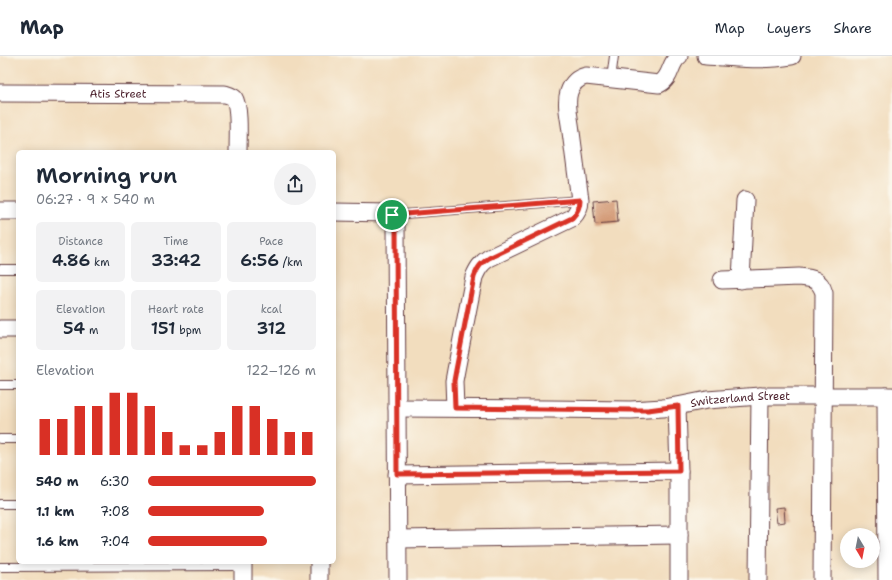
<!DOCTYPE html>
<meta charset="utf-8">
<style>
:root{--surface:#fff;--page:#f2f2f3;--text:#1f2937;--muted:#747a83;--line:#e0e1e3;--accent:#d93025}
body{margin:0;font-family:"Shantell Sans",sans-serif;background:var(--page);color:var(--text);height:100vh;display:flex;flex-direction:column;font-size:15px;white-space:nowrap}
*{box-sizing:border-box;margin:0}
p{font-size:13px;color:var(--muted)}
.icon{flex:none;width:22px;height:22px;fill:none;stroke:currentColor;stroke-width:2;stroke-linecap:round;stroke-linejoin:round}
.map{position:relative;flex:1;overflow:hidden}
.sheet{position:absolute;left:16px;top:94px;width:320px;height:414px;display:flex;flex-direction:column;background:var(--surface);border-radius:6px;box-shadow:0 2px 10px #0003}
.sheet>*{flex:none}
.needle{width:26px;rotate:170deg}
.controls{position:absolute;left:840px;top:472px;display:grid;gap:8px}
.controls a{display:grid;place-items:center;width:40px;height:40px;border-radius:50%;background:var(--surface);box-shadow:0 2px 10px #0003;font-size:20px}
.pin{position:absolute;display:grid;place-items:center;width:34px;height:34px;color:#fff;margin:-17px;border:2px solid #fff;border-radius:50%;box-shadow:0 1px 4px #0007}
.round{display:grid;place-items:center;flex:none;width:42px;height:42px;border-radius:21px;background:var(--page)}
.summary{display:flex;align-items:center;justify-content:space-between;height:68px;padding:0 20px}
h1{font-size:22px;font-weight:600;line-height:30px}
.stats{display:grid;grid-template-columns:repeat(3,1fr);gap:6px;height:68px;padding:4px 20px}
.stats div{display:grid;align-content:center;border-radius:6px;background:var(--page);text-align:center}
.stats b{font-size:17px;font-weight:600}
.stats small{font-size:11px;font-weight:400}
.stats p{font-size:11px}
.chart{height:112px;padding:8px 20px}
.chart p{display:flex;justify-content:space-between}
.chart svg{width:100%;height:72px;margin-top:4px;stroke:var(--accent);stroke-width:6}
ul{padding:0 20px;list-style:none;font-size:13px}
li{display:grid;grid-template-columns:64px 48px 1fr;align-items:center;height:30px}
li i{height:10px;border-radius:5px;background:var(--accent)}
header{display:flex;align-items:center;gap:24px;box-sizing:border-box;height:56px;padding:0 20px;background:var(--surface);border-bottom:1px solid var(--line)}
header strong{font-size:19px}
nav{display:flex;gap:22px;margin-inline-start:auto;font-size:14px}
.map>svg:first-child{display:block}
</style>
<header>
<strong>Map</strong>
<nav><a>Map</a><a>Layers</a><a>Share</a></nav>
</header>
<div class="map">
<svg width="892" height="524" viewBox="0 0 892 524">
<rect width="100%" height="100%" fill="#fbf7ec"/>
<filter id="ink" filterUnits="userSpaceOnUse"><feTurbulence type="fractalNoise" baseFrequency=".025" numOctaves="2"/><feDisplacementMap in="SourceGraphic" scale="8" xChannelSelector="R" yChannelSelector="G"/><feConvolveMatrix kernelMatrix="1 2 1 2 8 2 1 2 1" color-interpolation-filters="sRGB"/></filter>
<filter id="wash" filterUnits="userSpaceOnUse"><feTurbulence type="fractalNoise" baseFrequency=".012" numOctaves="4" result="noise"/><feDisplacementMap in="SourceGraphic" scale="16" xChannelSelector="R" yChannelSelector="G"/><feGaussianBlur stdDeviation="0.9" result="paint"/><feColorMatrix in="noise" values="0 0 0 0 0 0 0 0 0 0 0 0 0 0 0 0 0 1.4 0 .05"/><feComposite in="paint" operator="in"/></filter>
<g filter="url(#wash)">
<rect width="100%" height="100%" fill="#f2ddbe"/>
<g id="blocks">
<path fill="#d49c79" d="M616 143 618 166 595 168 593 145Z
M784 451 785 466 777 467 775 452Z"/>
</g>
</g>
<g filter="url(#ink)">
<use href="#blocks" fill-opacity="0" stroke="#633c41" stroke-width="1"/>
<g fill="none" stroke-linecap="round" stroke-linejoin="round">
<g stroke="#633c41" stroke-width="10">
<path id="lane" d="M611 23 614 0
M392 159 580 144
M0 213H18
M0 329H18
M0 383H18
M0 448H18
M0 511 243 510"/>
</g>
<g stroke="#633c41" stroke-width="19">
<g id="street">
<path d="M706 0C734 2 764 5 792 0"/>
<path id="s1" d="M0 37 225 38C228 39 232 40 234 42 240 51 238 84 238 96"/>
<path d="M0 155H18"/>
<path d="M334 156 389 157 392 159 396 169 398 524"/>
<path d="M722 224 799 221C812 222 820 223 824 237L822 524"/>
<path d="M741 224 745 144"/>
<path d="M0 273H18"/>
<path d="M886 340 887 524"/>
<path d="M677 350 679 415V524"/>
<path id="s2" d="M397 352 549 353 631 354 663 352 677 350 707 344 760 340H892"/>
<path d="M455 352 454 325 456 314 474 221C478 212 481 207 489 202L572 162C577 157 580 152 580 144 577 121 574 99 571 76 570 64 565 48 569 36 572 27 577 22 586 20L659 28C672 22 669 7 679 0"/>
<path d="M397 419 679 415"/>
<path d="M398 483 679 479"/>
<path d="M243 506V524"/>
<path d="M319 506V524"/>
<path d="M758 524 760 340"/>
</g>
</g>
<use href="#lane" stroke="#fff" stroke-width="8"/>
<use href="#street" stroke="#fff" stroke-width="17"/>
</g>
</g>
<g fill="none" stroke-linecap="round" stroke-linejoin="round" filter="url(#ink)">
<g stroke="#fff" stroke-width="8">
<path id="route" d="M580 144C580 152 577 157 572 162L489 202C480 208 478 211 474 221L456 314 454 325 455 352 631 354H648L678 350 679 415 397 418 396 169 392 159Z"/>
</g>
<use href="#route" stroke="#d93025" stroke-width="5"/>
</g>
<g text-anchor="middle" stroke-width="3.5" stroke-linejoin="round" paint-order="stroke">
<g font-size="11" fill="#4a1f2b" stroke="#fbf7ec">
<text dy="4" stroke="none"><textPath href="#s1" startOffset="118">Atis Street</textPath></text>
<text dy="4" stroke="none"><textPath href="#s2" startOffset="344">Switzerland Street</textPath></text>
</g>
</g>
</svg>
<div class="controls">
<a><svg class="needle" viewBox="-14 -14 28 28"><path d="M0-13l5 13h-10z" fill="#e53935"/><path d="M0 13l5-13h-10z" fill="#747a83"/></svg></a>
</div>
<div class="pin" style="left:392px;top:159px;background:#1e9e55"><svg class="icon" aria-label="arrive" viewBox="0 0 24 24"><path d="M6 21V4h12l-3 4 3 4H6"/></svg></div>
<section class="sheet">
<div class="summary"><div><h1>Morning run</h1><p>06:27 · 9 × 540 m</p></div><a class="round"><svg class="icon" aria-label="share" viewBox="0 0 24 24"><path d="M12 15V3M7 8l5-5 5 5M5 13v7h14v-7"/></svg></a></div>
<div class="stats">
<div><p>Distance</p><b>4.86<small> km</small></b></div>
<div><p>Time</p><b>33:42</b></div>
<div><p>Pace</p><b>6:56<small> /km</small></b></div>
</div>
<div class="stats">
<div><p>Elevation</p><b>54<small> m</small></b></div>
<div><p>Heart rate</p><b>151<small> bpm</small></b></div>
<div><p>kcal</p><b>312</b></div>
</div>
<div class="chart"><p><span>Elevation</span>122–126 m</p>
<svg viewBox="0 0 160 44" preserveAspectRatio="none"><path d="M5 44V22M15 44V22M25 44V14M35 44V14M45 44V6M55 44V6M65 44V14M75 44V30M85 44V38M95 44V38M105 44V30M115 44V14M125 44V14M135 44V22M145 44V30M155 44V30"/></svg>
</div>
<ul>
<li><b>540 m</b>6:30<i style="width:100%"></i></li>
<li><b>1.1 km</b>7:08<i style="width:69%"></i></li>
<li><b>1.6 km</b>7:04<i style="width:71%"></i></li>
</ul>
</section>
</div>
